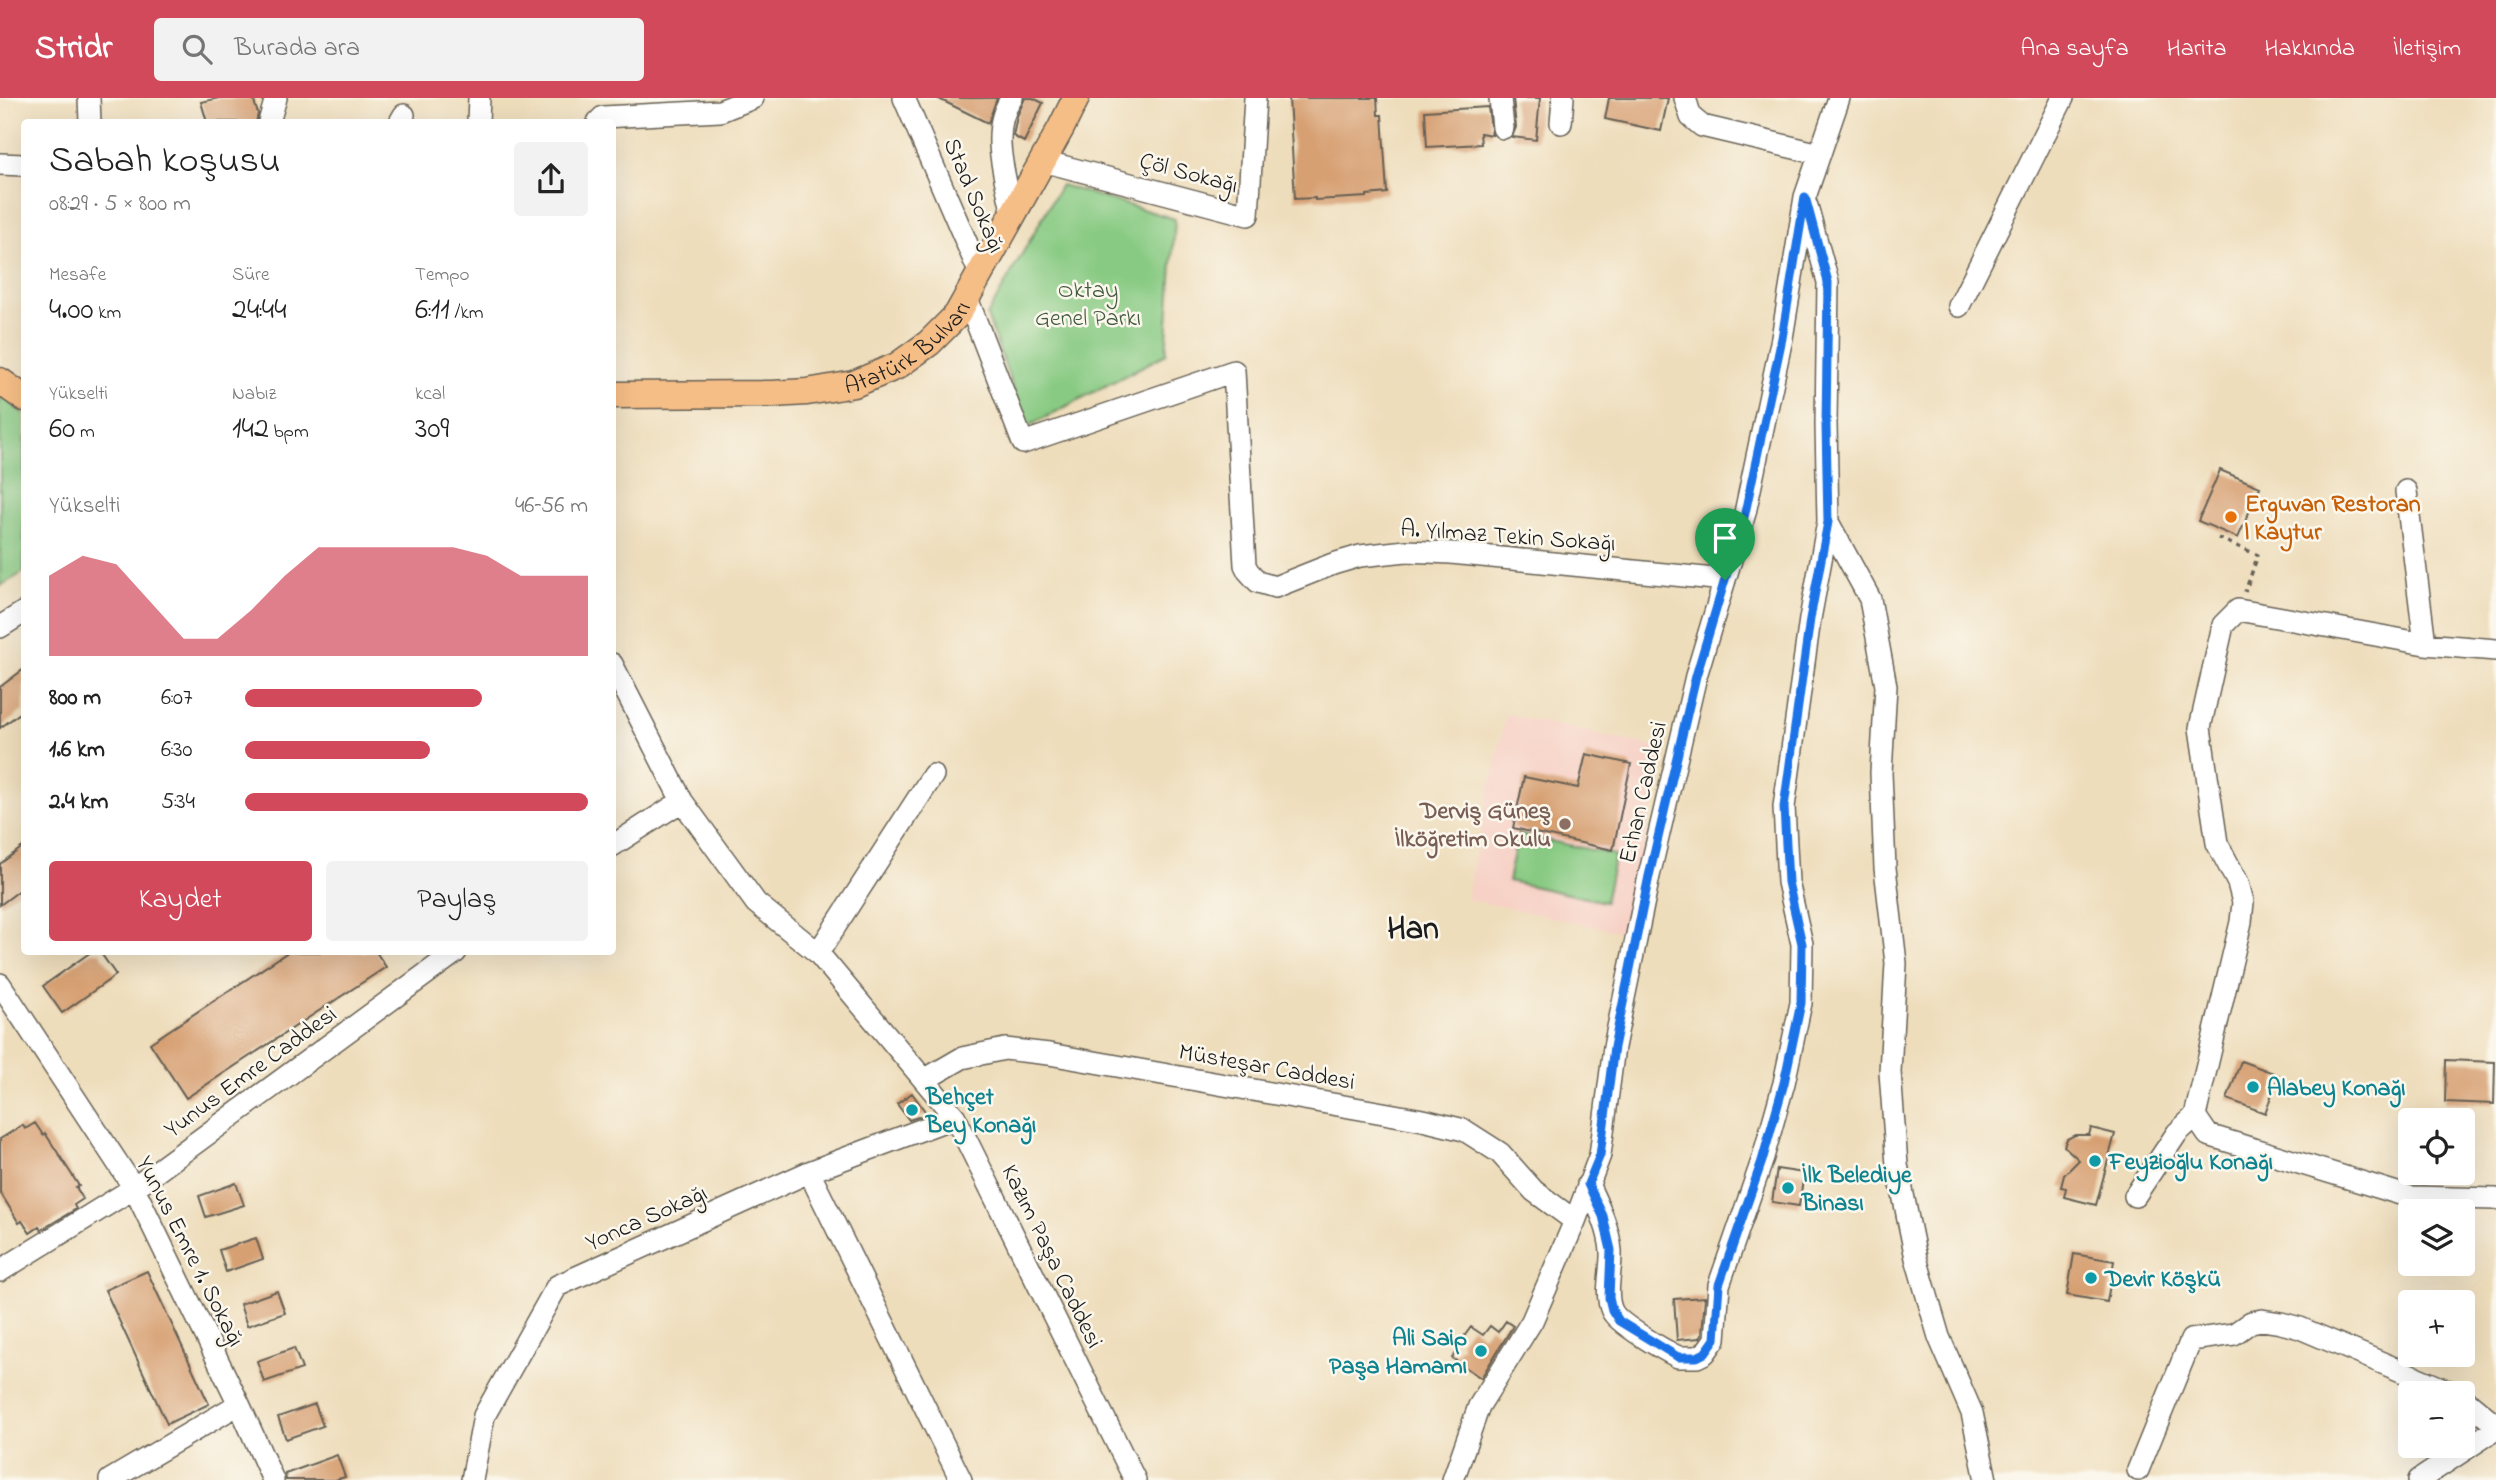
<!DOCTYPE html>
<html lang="tr">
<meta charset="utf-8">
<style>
:root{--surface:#fff;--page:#f2f2f2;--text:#222;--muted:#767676;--accent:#d1495b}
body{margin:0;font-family:"Indie Flower",sans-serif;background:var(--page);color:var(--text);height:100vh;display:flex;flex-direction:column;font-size:26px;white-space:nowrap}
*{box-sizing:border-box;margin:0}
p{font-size:23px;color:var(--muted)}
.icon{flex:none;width:38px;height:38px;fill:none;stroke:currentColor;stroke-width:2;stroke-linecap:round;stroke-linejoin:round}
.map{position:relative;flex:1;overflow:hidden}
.sheet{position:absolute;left:21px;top:21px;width:595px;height:836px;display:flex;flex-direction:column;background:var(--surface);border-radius:7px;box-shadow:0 7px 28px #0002}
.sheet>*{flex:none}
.buttons{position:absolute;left:2398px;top:1010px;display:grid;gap:14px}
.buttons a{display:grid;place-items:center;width:77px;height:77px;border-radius:7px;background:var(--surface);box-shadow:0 7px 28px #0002;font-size:35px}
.pin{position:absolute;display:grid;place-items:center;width:60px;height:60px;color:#fff;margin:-72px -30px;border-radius:50% 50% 50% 0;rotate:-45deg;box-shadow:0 0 7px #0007}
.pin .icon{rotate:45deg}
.round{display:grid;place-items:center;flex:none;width:74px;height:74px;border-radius:7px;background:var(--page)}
.headline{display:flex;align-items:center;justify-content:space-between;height:119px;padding:0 28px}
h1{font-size:38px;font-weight:600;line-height:52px}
.figures{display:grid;grid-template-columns:repeat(3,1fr);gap:10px;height:119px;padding:7px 28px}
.figures div{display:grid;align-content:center}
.figures b{font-size:30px;font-weight:600}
.figures small{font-size:19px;font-weight:400}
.figures p{font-size:19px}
.chart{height:196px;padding:14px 28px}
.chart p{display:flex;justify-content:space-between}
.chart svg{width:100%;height:126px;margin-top:7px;fill:var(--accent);opacity:.7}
.action{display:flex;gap:14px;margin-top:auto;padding:14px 28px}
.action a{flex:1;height:80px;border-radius:7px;background:var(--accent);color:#fff;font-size:28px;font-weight:600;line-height:80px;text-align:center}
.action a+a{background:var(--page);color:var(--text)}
ul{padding:0 28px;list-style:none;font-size:23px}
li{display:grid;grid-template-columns:112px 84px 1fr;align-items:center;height:52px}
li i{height:18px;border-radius:9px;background:var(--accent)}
header{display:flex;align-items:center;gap:42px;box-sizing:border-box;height:98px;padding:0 35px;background:var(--accent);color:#fff}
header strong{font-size:33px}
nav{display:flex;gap:38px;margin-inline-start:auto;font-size:24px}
.search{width:490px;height:63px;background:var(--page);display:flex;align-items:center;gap:18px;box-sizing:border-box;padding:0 24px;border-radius:7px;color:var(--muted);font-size:26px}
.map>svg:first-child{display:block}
</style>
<header>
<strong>Stridr</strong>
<div class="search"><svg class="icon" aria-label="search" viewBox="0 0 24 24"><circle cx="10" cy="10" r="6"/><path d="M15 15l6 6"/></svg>Burada ara</div>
<nav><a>Ana sayfa</a><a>Harita</a><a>Hakkında</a><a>İletişim</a></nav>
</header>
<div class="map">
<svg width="2496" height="1382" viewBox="0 0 2496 1382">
<rect width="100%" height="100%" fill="#fbf7ec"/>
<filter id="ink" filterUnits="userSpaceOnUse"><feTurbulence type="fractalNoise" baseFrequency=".0143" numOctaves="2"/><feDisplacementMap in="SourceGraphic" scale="14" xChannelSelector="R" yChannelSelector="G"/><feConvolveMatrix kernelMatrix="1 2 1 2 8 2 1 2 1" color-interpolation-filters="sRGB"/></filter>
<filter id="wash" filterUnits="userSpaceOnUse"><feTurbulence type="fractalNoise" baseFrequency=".00686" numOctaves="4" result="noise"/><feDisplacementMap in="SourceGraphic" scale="28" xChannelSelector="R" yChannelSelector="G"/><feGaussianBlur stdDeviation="1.57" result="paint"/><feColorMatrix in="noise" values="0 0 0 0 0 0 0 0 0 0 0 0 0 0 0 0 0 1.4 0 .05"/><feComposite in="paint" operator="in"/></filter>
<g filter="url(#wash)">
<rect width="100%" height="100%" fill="#edb"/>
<path fill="#f7d1c6" d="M1506 616 1665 651 1625 835 1466 801Z"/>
<path fill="#88ca83" stroke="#527350" stroke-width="2" d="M1061 87 1175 121 1166 256 1027 329 987 218Z
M0 298 24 316V474L0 488Z
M1518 736 1615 757 1605 804 1508 783Z"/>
<g id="blocks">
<path fill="#d7a073" d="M219 0H253L258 16 256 24H207L201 4Z
M937 0H997L988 25Z
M1025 0H1033L1043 5 1024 44 1013 38 1017 18Z
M1289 0H1377L1378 17H1382L1387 95 1367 97V99L1315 102V100L1295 101Z
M1513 0H1540L1536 42 1512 39 1516 29Z
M1609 0H1668L1661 33 1605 21Z
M1488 9 1492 37 1480 35 1481 46 1427 49 1425 13Z
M2220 372 2260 389 2238 440 2198 423Z
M24 571V612L0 630V589Z
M1586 656 1631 666 1613 752 1513 730 1524 679 1578 690Z
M24 748V789L0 807V766Z
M91 854H100L116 877 62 915 43 888Z
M288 854H376L386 869 186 1000 150 945Z
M2446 962 2495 964 2494 1006 2445 1004Z
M2241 963 2279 977 2265 1015 2227 1001Z
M912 995 927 1016 909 1022 897 1006Z
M35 1025 43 1037 45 1035 65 1066 79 1088 76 1089 83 1101 74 1107 76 1111 41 1132 39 1129 30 1135 22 1123 19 1125 0 1094V1041L23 1027 25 1031Z
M2091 1030 2115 1036 2096 1107 2064 1099 2066 1090 2061 1089 2064 1077 2079 1062 2064 1048 2067 1041 2075 1037H2089Z
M1777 1071 1804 1075 1799 1108 1772 1104Z
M236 1085 244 1107 206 1119 199 1098Z
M256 1140 263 1161 226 1174 219 1152Z
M2074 1156 2114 1163 2107 1204 2067 1197Z
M147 1173 209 1306 167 1326 105 1192Z
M277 1193 285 1215 247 1228 240 1206Z
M1705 1199 1702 1236 1700 1240 1677 1242 1674 1201Z
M1506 1223 1513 1228 1481 1280 1452 1260 1463 1246 1460 1244 1471 1229 1483 1237 1490 1228 1498 1234Z
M294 1250 302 1271 264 1284 257 1263Z
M315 1306 323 1328 286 1341 278 1319Z
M337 1357 345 1379 335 1382H286L285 1376Z"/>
</g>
</g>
<g filter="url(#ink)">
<use href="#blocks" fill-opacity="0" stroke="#666054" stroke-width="2"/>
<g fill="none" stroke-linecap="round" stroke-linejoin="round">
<g stroke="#666054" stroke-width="24">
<path id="minor" d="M89 0 90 24
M904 0 980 176
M1012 0C988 32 1006 81 1013 117
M1500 0 1503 30
M1685 0 1691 19 1702 28 1820 56
M269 24 276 0
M400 24 404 17
M478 24 479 0
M598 24 603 19 720 13 753 0
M1561 25 1563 0
M1043 63 1248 117 1255 0
M0 66 24 67
M967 200 1023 345 1234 273 1245 467 1248 473 1258 484 1275 489 1333 466 1360 458 1406 453 1451 455 1725 482
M1959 208 2063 0
M2406 393 2425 546
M1828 424 1870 501 1886 588 1881 675 1885 770 1896 865 1890 974 1897 1067 1916 1160 1939 1239 1972 1315 1986 1382
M0 529 24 514
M2496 552 2425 546 2238 512 2223 527 2200 630 2217 745 2238 785 2243 804 2241 824 2195 1018 2208 1037 2410 1099 2496 1101
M612 566 682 703 756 805 818 855 955 1019 1135 1382
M612 748 682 703
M818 855 933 677
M0 886 134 1090 239 1306 273 1382
M924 982 962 960 1005 951 1049 956 1423 1022 1464 1032 1500 1055 1534 1093 1575 1123
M809 1074 961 1382
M1588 1086C1598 1108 1609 1129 1611 1153 1612 1172 1604 1196 1612 1213 1618 1226 1664 1252 1678 1259H1697L1705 1255 1715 1241 1719 1187 1762 1063 1784 985 1801 905 1802 846 1788 784 1784 709 1810 521 1828 424 1826 326 1828 184 1807 108
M2135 1098 2177 1035 2195 1018
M0 1173 134 1090 456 854
M2462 1299 2496 1327
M2138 1372 2191 1242 2234 1236 2251 1224 2262 1222 2281 1225 2300 1230 2453 1295
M110 1382 239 1306
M472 1382 484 1318 557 1188 809 1074 955 1019
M1453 1382 1479 1308 1532 1223 1575 1123 1600 1057 1614 949 1649 778 1696 578 1745 415 1782 240 1805 99 1839 0
M2419 1382 2496 1331"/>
</g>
<g stroke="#666054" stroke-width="29">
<g id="major">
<path d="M0 283 24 300"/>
<path id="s1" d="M612 297 772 296 807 294 854 286 897 268 929 245 957 217 1061 30 1076 0"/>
</g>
</g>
<path stroke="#666054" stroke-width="3.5" stroke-dasharray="5 5" stroke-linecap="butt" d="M2218 440 2258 457 2245 494"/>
<use href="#minor" stroke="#fff" stroke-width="21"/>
<use href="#major" stroke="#f6be87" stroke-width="26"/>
</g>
</g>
<g fill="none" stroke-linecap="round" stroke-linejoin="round" filter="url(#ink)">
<g stroke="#fff" stroke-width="14">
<path id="route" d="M1805 99 1828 184 1826 327 1828 424 1810 521 1784 709 1788 784 1802 846 1801 905 1784 985 1762 1063 1719 1187 1715 1241 1705 1255 1697 1259H1678L1619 1223 1612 1212 1609 1200 1611 1152 1603 1118 1588 1086 1600 1057 1614 949 1649 778 1696 578 1745 415 1782 240Z"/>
</g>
<use href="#route" stroke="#1a73e8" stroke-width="9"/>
</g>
<circle fill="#e8710a" stroke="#fbf7ec" stroke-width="2.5" cx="2231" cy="419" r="7"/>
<circle fill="#8d6e63" stroke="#fbf7ec" stroke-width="2.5" cx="1565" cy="726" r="7"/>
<g fill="#0f9aa8" stroke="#fbf7ec" stroke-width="2.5">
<circle cx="2253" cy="989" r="7"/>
<circle cx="912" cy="1012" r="7"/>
<circle cx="2095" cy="1063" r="7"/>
<circle cx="1788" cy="1090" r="7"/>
<circle cx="2091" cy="1180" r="7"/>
<circle cx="1481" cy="1253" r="7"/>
</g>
<g text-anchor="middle" stroke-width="5" stroke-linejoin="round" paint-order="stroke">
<g font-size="24" fill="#1c1c1c" stroke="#fbf7ec">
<text transform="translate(1189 74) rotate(15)" y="8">Çöl Sokağı</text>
<text transform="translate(975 97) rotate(67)" y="8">Stad Sokağı</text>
<text dy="8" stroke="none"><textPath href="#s1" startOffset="308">Atatürk Bulvarı</textPath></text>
<text transform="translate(1508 437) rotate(4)" y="8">A. Yılmaz Tekin Sokağı</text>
<text transform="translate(1642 694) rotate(-77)" y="8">Erhan Caddesi</text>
<text transform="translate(1267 968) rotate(10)" y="8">Müsteşar Caddesi</text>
<text transform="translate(250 973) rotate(-36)" y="8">Yunus Emre Caddesi</text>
<text transform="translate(646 1119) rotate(-24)" y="8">Yonca Sokağı</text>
<text transform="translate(191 1153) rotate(63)" y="8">Yunus Emre 1. Sokağı</text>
<text transform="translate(1053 1158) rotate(64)" y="8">Kazım Paşa Caddesi</text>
</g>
<g font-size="24" fill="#425940" stroke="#fbf7ec">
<text x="1088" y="199">Oktay<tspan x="1088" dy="28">Genel Parkı</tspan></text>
</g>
<g font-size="24" font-weight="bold" fill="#c56008" stroke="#fbf7ec" text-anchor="start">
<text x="2245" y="413">Erguvan Restoran<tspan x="2245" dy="28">| Kaytur</tspan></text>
</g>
<g font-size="24" font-weight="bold" fill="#785e54" stroke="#fbf7ec" text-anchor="end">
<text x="1551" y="720">Derviş Güneş<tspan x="1551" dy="28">İlköğretim Okulu</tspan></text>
</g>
<g font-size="24" font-weight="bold" fill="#0d838f" stroke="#fbf7ec" text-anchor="start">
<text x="2267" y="997">Alabey Konağı</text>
<text x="926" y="1006">Behçet<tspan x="926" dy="28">Bey Konağı</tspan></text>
<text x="2109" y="1071">Feyzioğlu Konağı</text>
<text x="1802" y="1084">İlk Belediye<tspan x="1802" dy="28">Binası</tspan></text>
<text x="2105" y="1188">Devir Köşkü</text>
<text x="1467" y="1247" text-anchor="end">Ali Saip<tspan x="1467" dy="28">Paşa Hamamı</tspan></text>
</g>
<g font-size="32" font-weight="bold" fill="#1c1c1c" stroke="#fbf7ec">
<text x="1413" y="840">Han</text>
</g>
</g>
</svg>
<div class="buttons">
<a><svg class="icon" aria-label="locate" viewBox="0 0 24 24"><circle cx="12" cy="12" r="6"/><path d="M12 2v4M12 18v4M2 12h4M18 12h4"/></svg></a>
<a><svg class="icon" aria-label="layers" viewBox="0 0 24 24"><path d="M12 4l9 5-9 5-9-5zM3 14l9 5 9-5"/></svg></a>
<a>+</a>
<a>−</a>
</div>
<div class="pin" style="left:1725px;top:482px;background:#1e9e55"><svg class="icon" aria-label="arrive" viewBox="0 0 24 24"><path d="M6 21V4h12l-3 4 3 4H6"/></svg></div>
<section class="sheet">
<div class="headline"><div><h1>Sabah koşusu</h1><p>08:29 · 5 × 800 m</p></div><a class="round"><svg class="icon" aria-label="share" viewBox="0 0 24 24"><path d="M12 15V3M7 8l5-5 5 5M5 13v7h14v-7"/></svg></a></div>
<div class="figures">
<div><p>Mesafe</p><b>4.00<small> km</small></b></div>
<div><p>Süre</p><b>24:44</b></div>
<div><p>Tempo</p><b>6:11<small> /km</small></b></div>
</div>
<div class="figures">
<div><p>Yükselti</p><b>60<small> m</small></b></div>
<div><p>Nabız</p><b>142<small> bpm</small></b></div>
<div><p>kcal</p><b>309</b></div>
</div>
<div class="chart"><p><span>Yükselti</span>46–56 m</p>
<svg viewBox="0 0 160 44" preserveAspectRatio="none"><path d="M0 44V16L10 9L20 12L30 25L40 38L50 38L60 28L70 16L80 6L90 6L100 6L110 6L120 6L130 9L140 16L150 16L160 16V44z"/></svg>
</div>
<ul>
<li><b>800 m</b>6:07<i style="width:69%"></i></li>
<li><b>1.6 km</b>6:30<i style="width:54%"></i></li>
<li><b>2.4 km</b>5:34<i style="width:100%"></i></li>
</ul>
<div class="action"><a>Kaydet</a><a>Paylaş</a></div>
</section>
</div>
